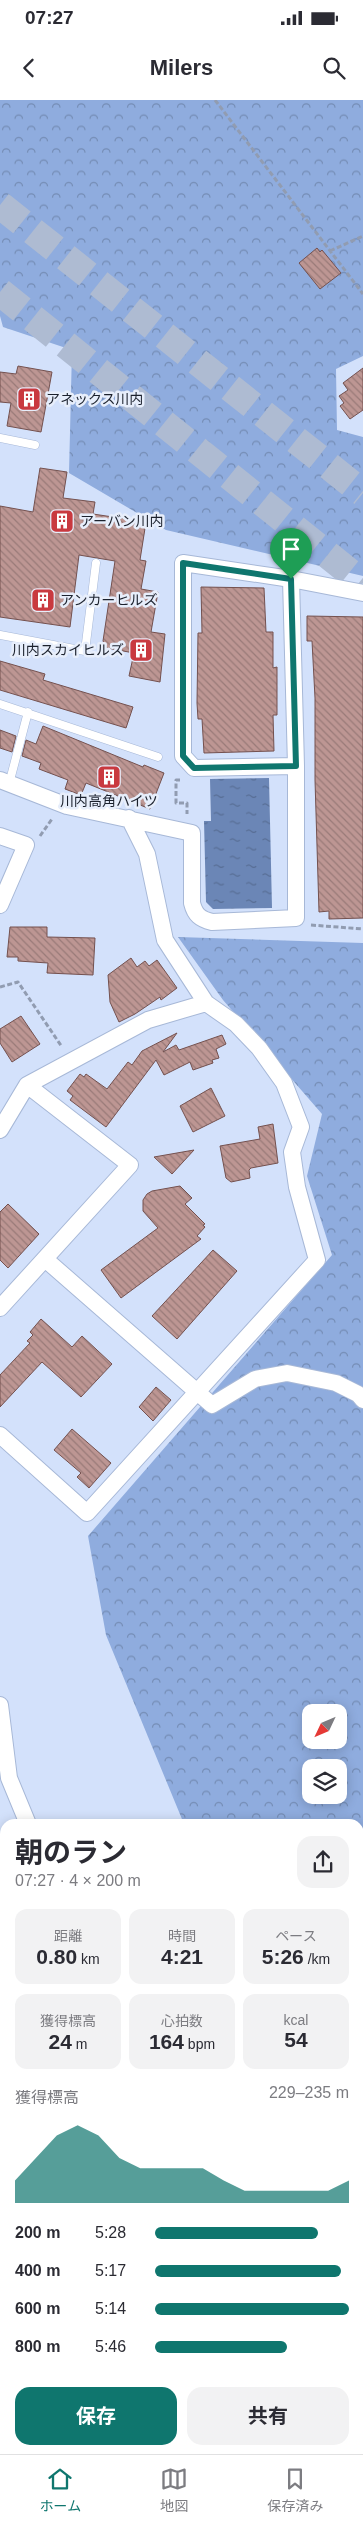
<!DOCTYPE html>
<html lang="ja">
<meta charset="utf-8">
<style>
:root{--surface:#fff;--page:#f2f2f3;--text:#2b2b33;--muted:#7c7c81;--line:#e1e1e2;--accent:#0f766e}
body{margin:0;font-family:Helvetica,"Noto Sans JP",sans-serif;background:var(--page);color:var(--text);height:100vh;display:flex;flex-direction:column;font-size:19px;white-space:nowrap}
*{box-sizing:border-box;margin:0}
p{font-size:16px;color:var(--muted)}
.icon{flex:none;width:28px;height:28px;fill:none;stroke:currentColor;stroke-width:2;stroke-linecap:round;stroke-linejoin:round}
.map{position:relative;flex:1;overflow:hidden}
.panel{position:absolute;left:0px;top:1719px;width:364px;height:636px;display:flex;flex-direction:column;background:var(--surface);border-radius:15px 15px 0 0;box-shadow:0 2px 12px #0003}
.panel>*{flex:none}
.needle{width:32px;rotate:226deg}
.tools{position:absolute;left:302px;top:1604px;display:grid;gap:10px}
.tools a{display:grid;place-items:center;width:45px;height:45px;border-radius:10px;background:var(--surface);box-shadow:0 2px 12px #0003;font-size:25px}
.pin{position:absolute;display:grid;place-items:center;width:42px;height:42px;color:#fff;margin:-51px -21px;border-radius:50% 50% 50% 0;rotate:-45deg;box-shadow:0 0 5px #0007}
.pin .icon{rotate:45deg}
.round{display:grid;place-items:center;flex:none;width:52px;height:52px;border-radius:15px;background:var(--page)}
.summary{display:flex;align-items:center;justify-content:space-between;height:85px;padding:0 15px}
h1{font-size:28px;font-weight:700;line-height:38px}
.metrics{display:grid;grid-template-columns:repeat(3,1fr);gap:8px;height:85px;padding:5px 15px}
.metrics div{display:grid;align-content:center;border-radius:12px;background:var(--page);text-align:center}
.metrics b{font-size:21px;font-weight:700}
.metrics small{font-size:14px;font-weight:400}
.metrics p{font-size:14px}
.chart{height:140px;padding:10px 15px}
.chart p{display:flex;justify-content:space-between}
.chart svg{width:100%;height:90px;margin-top:5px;fill:var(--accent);opacity:.7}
.button{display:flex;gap:10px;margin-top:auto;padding:10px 15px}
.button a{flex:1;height:58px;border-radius:15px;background:var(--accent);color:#fff;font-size:20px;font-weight:700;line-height:58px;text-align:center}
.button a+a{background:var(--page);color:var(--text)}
ul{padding:0 15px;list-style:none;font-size:16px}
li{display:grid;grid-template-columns:80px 60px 1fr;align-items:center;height:38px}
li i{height:12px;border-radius:6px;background:var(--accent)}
.status{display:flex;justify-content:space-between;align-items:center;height:35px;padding:0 25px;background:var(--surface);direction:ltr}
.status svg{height:14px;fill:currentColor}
header{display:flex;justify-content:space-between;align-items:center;height:65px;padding:0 15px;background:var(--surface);font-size:22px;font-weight:700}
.tab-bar{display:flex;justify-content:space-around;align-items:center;height:70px;border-top:1px solid var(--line);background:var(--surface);font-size:14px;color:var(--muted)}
.tab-bar a{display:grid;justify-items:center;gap:2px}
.tab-bar .selected{color:var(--accent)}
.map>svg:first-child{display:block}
</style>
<div class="status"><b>07:27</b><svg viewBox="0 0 49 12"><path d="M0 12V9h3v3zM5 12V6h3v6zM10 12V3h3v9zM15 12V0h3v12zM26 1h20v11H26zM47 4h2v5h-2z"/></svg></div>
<header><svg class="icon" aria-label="back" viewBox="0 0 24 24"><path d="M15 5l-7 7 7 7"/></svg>Milers<svg class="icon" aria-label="search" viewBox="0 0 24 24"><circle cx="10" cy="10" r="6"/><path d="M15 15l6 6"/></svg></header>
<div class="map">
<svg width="363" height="2354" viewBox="0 0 363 2354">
<defs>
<pattern id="forest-crowns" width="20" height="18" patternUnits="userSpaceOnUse" patternTransform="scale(1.25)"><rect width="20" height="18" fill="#8facde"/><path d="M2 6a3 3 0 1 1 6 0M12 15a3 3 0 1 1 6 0" fill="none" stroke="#748cb4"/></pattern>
<pattern id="water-ripples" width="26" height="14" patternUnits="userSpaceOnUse" patternTransform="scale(1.25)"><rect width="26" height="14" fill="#6b86b6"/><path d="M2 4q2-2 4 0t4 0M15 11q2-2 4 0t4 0" fill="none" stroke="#576d94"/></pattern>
<pattern id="building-back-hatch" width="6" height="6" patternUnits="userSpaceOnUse" patternTransform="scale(1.25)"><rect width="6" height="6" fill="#bd9693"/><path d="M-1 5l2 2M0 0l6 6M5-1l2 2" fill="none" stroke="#997a78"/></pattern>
</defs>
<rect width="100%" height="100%" fill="#d3e1fb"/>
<path fill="url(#forest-crowns)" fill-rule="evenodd" d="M0 0H363V256L336 269 337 330 363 337V476L166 430 69 373 72 250 3 227 0 216Z
M178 837 363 843V2354H0V1922L5 1925V2350H359V1724H184L106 1535 88 1436 332 1155 307 1076 322 1014 223 900ZM311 1612H339V1640H311ZM311 1668H339V1695H311Z"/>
<path fill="url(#water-ripples)" d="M269 678 272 808 213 809 206 802 204 721H211L210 679Z"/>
<path fill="url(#building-back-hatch)" stroke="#74514f" d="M317 148 320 152 322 150 341 173 320 189 299 163Z
M18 266 52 272 41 332 7 326 11 303 0 302V272L16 274Z
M363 268V310L350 319 340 306 344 303 339 296 348 290 343 283Z
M40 368 67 372 63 398 95 402 93 414 146 422 140 460 146 461 141 489 158 492 151 532 165 534 160 582 129 576 134 553 107 548 103 541 115 461 79 455 70 527 0 517V406L33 412Z
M201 487 264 488 266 532H273V568L277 567V615H273L274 651 204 653 202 619H198L197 603 198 533H202Z
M307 516 363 517V818L329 819V811L319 812 315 680V598L312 541H307Z
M0 561 45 574 43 580 133 607 126 628 0 590Z
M43 626 143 667 144 665 164 673 150 709 86 683 81 695 65 689 68 680 39 669 41 663 22 656 26 640 36 644Z
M0 630 16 636 12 652 0 648Z
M10 827H47V837L95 838 93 875 47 873 48 863 18 861V857H7Z
M131 858 137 867 145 861 149 866 157 860 177 888 161 900 160 897 135 914 119 922 110 902 108 875Z
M21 916 40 944 12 962 0 943V929Z
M177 933 163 952 176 945 179 950 222 935 226 944 216 949 219 958 212 960 213 963 193 970 190 962 164 975 156 960 106 1027 70 1000 73 996 67 991 80 974 84 977 86 974 107 989 128 962 132 965 142 951Z
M211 988 225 1016 193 1032 180 1006Z
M273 1024 278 1063 251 1068 249 1070 250 1078 231 1082 226 1078 220 1046 260 1039 258 1027Z
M194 1050 172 1074 154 1057Z
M180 1086 192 1098 185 1104 205 1124 203 1125 205 1127 197 1136 201 1139 121 1198 101 1170 158 1128 143 1111V1100L147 1094 152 1091Z
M8 1104 39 1134 8 1168 0 1160V1112Z
M213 1150 237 1171 177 1239 152 1216Z
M41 1219 72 1247 82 1236 112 1264 81 1297 42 1262 0 1307V1275L30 1243 27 1241 33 1235 30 1232Z
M156 1287 171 1300 153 1321 139 1307Z
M72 1329 111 1363 89 1388 77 1377 81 1373 54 1350Z"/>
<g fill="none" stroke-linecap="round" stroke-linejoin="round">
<path stroke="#aebbd2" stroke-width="28" stroke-dasharray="28 14" stroke-linecap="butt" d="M0 105 363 393
M0 192 363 483"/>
<g stroke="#a7b8d7" stroke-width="9">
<path id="lane" d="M0 338 35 345
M0 535 85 551 96 463
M0 604 158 657
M9 684 28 612
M0 1876 5 1873"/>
</g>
<g stroke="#a7b8d7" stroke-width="18">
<path id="street" d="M291 479 363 493
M0 680 67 706 192 733V803C195 815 200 819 212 822L296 818V666L291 479 183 463V656L194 668 296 666
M0 736 26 745 0 805
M0 1030 27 985 148 920 206 903
M45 1159 212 1305 255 1279 287 1273 336 1283 358 1294 363 1300
M0 1208 130 1065 27 985
M0 1335 87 1413 317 1160 297 1087 292 1052 301 1027 284 983 259 948 236 924 206 903 165 840 147 754 129 718
M0 1605 9 1678 28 1724"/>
</g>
<path stroke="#919cb1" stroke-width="3" stroke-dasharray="5 2.5" stroke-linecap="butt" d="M215 0 363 194
M330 151 363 136
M180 680H176V703H187V714
M40 736 52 719
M311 825 363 829
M0 887 18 882 62 947
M359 2127 363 2126
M2 2354 5 2347"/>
<use href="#lane" stroke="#fff" stroke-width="8"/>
<use href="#street" stroke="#fff" stroke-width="16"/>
</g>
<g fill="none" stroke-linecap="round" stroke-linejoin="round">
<g stroke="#fff" stroke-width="10">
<path id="route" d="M183 463 291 479 296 666 194 668 183 656Z"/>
</g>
<use href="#route" stroke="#0f766e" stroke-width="6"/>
</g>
<defs>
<g id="building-square" transform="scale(1.25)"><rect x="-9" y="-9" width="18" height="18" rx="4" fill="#c9393f" stroke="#e7eefb"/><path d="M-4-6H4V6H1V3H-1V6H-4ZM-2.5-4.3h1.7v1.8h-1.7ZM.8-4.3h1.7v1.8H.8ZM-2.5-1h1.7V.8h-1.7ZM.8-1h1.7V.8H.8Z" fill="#fff"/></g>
</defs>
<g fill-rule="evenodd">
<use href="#building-square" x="29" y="299"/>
<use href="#building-square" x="62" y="421"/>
<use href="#building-square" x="43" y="500"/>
<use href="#building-square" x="141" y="550"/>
<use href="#building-square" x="109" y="677"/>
</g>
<g text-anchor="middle" stroke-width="5" stroke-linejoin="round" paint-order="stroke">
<g font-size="14" fill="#1b212d" stroke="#e7eefb" text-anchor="start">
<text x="46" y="304">アネックス川内</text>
<text x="80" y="426">アーバン川内</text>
<text x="60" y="505">アンカーヒルズ</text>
<text x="124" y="555" text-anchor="end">川内スカイヒルズ</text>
<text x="109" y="706" text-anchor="middle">川内高角ハイツ</text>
</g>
</g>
</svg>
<div class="tools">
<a><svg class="needle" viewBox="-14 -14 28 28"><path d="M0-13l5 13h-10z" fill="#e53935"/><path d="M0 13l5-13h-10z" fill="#7c7c81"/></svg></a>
<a><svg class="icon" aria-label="layers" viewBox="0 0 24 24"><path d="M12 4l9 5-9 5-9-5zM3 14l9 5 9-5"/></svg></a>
</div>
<div class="pin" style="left:291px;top:479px;background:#1e9e55"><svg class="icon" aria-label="arrive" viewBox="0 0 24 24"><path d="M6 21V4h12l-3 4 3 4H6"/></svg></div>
<section class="panel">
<div class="summary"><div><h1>朝のラン</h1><p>07:27 · 4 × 200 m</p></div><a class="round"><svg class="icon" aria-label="share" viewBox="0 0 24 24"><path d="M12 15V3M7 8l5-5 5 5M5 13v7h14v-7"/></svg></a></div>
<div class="metrics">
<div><p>距離</p><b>0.80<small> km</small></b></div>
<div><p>時間</p><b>4:21</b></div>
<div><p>ペース</p><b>5:26<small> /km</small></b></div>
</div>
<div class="metrics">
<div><p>獲得標高</p><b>24<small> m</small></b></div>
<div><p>心拍数</p><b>164<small> bpm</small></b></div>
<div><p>kcal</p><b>54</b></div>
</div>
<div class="chart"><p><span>獲得標高</span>229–235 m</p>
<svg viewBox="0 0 160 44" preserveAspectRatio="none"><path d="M0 44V33L10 22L20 11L30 6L40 11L50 22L60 27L70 27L80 27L90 27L100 33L110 38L120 38L130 38L140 38L150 38L160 33V44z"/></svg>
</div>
<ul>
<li><b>200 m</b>5:28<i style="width:84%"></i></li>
<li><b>400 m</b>5:17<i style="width:96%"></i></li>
<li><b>600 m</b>5:14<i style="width:100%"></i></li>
<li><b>800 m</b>5:46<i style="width:68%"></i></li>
</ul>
<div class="button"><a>保存</a><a>共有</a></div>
</section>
</div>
<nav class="tab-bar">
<a class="selected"><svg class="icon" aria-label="home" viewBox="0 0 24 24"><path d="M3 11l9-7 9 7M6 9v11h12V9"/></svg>ホーム</a>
<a><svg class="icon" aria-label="map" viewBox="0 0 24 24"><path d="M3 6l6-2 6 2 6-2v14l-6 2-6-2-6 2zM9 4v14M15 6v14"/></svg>地図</a>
<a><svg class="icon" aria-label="saved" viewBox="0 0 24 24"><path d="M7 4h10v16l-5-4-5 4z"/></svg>保存済み</a>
</nav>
